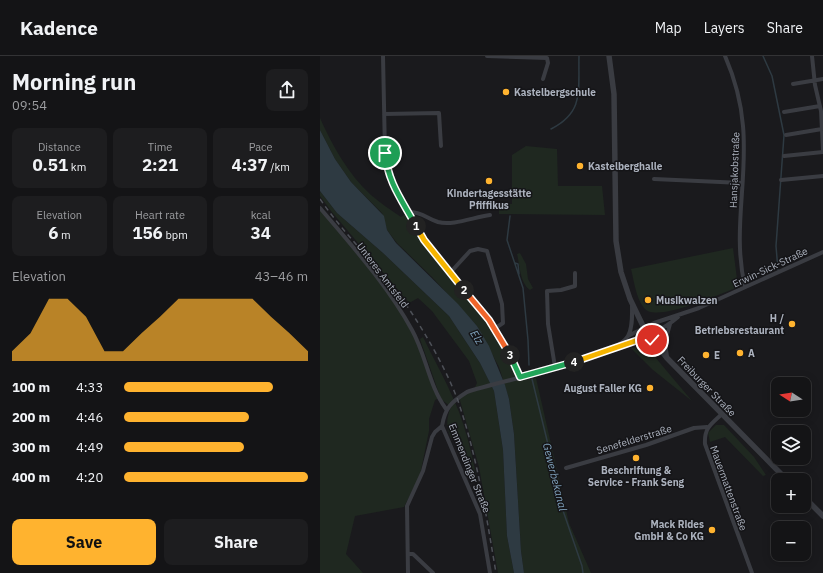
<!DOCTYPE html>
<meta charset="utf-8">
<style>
:root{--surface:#141416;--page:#1d1d1f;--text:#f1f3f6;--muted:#9d9ea1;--line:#333335;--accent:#ffb32f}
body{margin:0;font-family:"IBM Plex Sans",sans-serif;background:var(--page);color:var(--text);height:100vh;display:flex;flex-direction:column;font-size:15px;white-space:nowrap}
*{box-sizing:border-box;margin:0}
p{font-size:13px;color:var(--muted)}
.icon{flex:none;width:22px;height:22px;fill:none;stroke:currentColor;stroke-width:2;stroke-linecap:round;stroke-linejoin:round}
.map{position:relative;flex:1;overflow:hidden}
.side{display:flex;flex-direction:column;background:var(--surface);width:320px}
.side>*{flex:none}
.needle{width:26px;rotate:282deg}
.fabs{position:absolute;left:451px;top:321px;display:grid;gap:8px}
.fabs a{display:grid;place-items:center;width:40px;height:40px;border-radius:8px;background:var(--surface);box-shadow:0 2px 10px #0003,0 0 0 1px var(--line);font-size:20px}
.pin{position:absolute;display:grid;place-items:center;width:34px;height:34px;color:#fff;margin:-17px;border:2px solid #fff;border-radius:50%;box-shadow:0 1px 4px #0007}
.km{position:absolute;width:20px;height:20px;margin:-10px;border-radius:50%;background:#222;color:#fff;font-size:11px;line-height:20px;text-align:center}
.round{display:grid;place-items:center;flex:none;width:42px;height:42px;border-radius:8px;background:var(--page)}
.overview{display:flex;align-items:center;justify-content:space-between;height:68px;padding:0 12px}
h1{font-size:22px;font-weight:700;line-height:30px}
.stats{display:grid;grid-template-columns:repeat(3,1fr);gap:6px;height:68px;padding:4px 12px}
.stats div{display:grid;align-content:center;border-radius:8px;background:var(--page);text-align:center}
.stats b{font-size:17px;font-weight:700}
.stats small{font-size:11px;font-weight:400}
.stats p{font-size:11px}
.chart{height:112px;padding:8px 12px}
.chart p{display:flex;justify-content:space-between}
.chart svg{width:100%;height:72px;margin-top:4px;fill:var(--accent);opacity:.7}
.button{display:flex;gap:8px;margin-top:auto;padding:8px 12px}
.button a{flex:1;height:46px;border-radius:8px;background:var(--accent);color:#111;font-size:16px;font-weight:700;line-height:46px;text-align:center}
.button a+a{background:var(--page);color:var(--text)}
ul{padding:0 12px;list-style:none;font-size:13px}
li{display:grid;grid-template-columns:64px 48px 1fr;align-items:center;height:30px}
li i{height:10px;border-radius:5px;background:var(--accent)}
header{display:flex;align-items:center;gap:24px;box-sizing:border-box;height:56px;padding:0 20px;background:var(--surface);border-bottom:1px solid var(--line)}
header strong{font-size:19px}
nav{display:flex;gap:22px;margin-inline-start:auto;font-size:14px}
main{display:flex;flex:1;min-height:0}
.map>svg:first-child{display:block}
</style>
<header>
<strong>Kadence</strong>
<nav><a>Map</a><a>Layers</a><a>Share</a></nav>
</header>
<main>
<section class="side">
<div class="overview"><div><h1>Morning run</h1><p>09:54</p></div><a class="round"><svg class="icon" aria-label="share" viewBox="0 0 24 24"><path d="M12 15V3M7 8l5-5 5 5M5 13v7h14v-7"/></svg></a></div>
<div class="stats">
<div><p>Distance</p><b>0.51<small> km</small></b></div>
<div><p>Time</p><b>2:21</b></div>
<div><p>Pace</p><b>4:37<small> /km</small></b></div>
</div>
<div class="stats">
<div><p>Elevation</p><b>6<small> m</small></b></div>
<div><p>Heart rate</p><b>156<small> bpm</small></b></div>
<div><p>kcal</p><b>34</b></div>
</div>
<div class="chart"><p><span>Elevation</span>43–46 m</p>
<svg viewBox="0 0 160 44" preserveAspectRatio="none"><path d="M0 44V38L10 27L20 6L30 6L40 17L50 38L60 38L70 27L80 17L90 6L100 6L110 6L120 6L130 6L140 17L150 27L160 38V44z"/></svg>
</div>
<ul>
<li><b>100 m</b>4:33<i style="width:81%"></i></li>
<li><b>200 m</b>4:46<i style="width:68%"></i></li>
<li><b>300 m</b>4:49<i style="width:65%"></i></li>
<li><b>400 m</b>4:20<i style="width:100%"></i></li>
</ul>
<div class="button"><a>Save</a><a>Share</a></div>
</section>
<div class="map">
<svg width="503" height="517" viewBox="0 0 503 517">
<rect width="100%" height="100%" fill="#1a1a1d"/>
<path fill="#1f2820" d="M0 62C12 89 28 118 51 139 60 147 71 154 81 161L89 156 104 184 169 264 200 321 198 325 216 322 249 467 271 517H204L201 495 194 378 189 343 179 311 157 270 112 221 77 187 67 174 62 157 31 126 15 103 0 74Z
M206 90 237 93 238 130H282L285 159 179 158V148H192V99Z
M0 135 17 157 63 197 129 260 160 307 174 335 183 394 187 480 194 517H178L159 411 139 341 154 333 157 327 149 305 112 255 98 242 89 247 11 155 0 140Z
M0 147V153L69 236 98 285 119 342 115 344 109 363V375L100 419 84 451 35 460 26 498 43 517H0Z
M413 192 418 231C402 237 335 268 324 252 316 242 314 225 311 213Z
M200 197 206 208 208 223 213 232 210 234C200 227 200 210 197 198Z
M103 281C113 302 125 323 134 344 149 377 155 414 162 450L155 434 157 424 136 379 131 382C126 370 126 363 131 351L121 343 100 283Z
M324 291 330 295 372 345 333 314 311 292Z
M396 369H404L434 401 446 419 443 420 405 381 390 386 388 377Z"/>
<path fill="#2e3a42" d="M0 74 15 103 31 126 64 160 67 174 76 187 138 248 157 270 169 290 185 329 189 343 194 378 201 495 204 517H194L187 480 183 394 174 335 160 307 129 260 63 197 17 157 0 135Z"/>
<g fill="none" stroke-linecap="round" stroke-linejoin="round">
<path stroke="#2e3a42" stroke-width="1.5" d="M443 0 452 20 464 79 456 190 458 214
M231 73C265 56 258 33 259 0
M190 160 187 184 203 232 208 284 209 309
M195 207 198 208 199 218
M212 323 236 421 238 440 262 510 263 517"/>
<path stroke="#3a3c42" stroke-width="4" d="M63 0 65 97 67 114 72 129 104 184 169 264 190 300 200 321
M167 0 227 2 228 7 223 23
M405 0C415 23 421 45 423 70 428 125 412 176 425 231
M492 0 495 29 501 55 503 94
M473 28 503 23
M464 56 500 50
M64 58 119 57 121 90
M466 79 502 73
M464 100 503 96
M334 123 422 127
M461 124 503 120
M0 152C33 191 68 230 92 274 106 299 109 330 126 353
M89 156C102 156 106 162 118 166 133 170 154 161 170 159
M129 218 150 195 158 193 167 195 182 248 183 267 174 273
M308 280 334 267 379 252 503 196
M298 290C319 284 342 275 358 261
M347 301 345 286 350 268
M235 311 228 268 227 235 241 234 255 230V217
M402 358C391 368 384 372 385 388L432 517
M246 412 326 389 374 372 387 371
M89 498H93L113 517
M88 517 87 450 103 415 112 381 115 376 122 370
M170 517 160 458 122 370C125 352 131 346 147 336 177 325 294 304 308 280 313 271 312 259 312 249"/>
<path stroke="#3a3c42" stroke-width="5.5" d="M289 0 294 38 296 185 301 216 310 243 324 272 347 302 467 424
M484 441 503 460"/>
<path stroke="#4d5057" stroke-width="1.5" stroke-dasharray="5 4" stroke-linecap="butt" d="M0 143C28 184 66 217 93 259 110 285 126 314 137 342 157 399 166 458 176 517"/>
</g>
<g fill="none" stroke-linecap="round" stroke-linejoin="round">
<g stroke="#fff" stroke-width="8">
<path id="split-1" d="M65 97C68 127 82 144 96 170"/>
</g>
<g stroke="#fff" stroke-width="8">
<path id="split-2" d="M96 170 104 184 144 234"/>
</g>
<g stroke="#fff" stroke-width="8">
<path id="split-3" d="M144 234 169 264 190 299"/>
</g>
<g stroke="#fff" stroke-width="8">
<path id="split-4" d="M190 299 200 321 254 306"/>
</g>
<g stroke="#fff" stroke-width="8">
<path id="split-5" d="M254 306 321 283 329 279 332 284"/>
</g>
<use href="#split-1" stroke="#22a559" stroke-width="5"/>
<use href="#split-2" stroke="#f5b400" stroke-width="5"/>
<use href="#split-3" stroke="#f0652b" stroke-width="5"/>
<use href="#split-4" stroke="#22a559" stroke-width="5"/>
<use href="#split-5" stroke="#f5b400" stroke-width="5"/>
</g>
<g fill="#ffb32f" stroke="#151518" stroke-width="1.5">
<circle cx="186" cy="36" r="4"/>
<circle cx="260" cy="110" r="4"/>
<circle cx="169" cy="125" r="4"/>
<circle cx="328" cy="244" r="4"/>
<circle cx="472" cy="268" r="4"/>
<circle cx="420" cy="297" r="4"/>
<circle cx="386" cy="299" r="4"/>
<circle cx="330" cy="332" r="4"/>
<circle cx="316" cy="402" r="4"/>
<circle cx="392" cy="474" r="4"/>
</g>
<g text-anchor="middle" stroke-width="3" stroke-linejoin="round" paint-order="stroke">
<g font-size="10" font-weight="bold" fill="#abb1bd" stroke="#151518" text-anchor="start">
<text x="194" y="40">Kastelbergschule</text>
<text x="268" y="114">Kastelberghalle</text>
<text x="169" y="141" text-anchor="middle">Kindertagesstätte<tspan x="169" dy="12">Pfiffikus</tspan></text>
<text x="336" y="248">Musikwalzen</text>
<text x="464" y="266" text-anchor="end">H /<tspan x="464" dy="12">Betriebsrestaurant</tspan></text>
<text x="428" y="301">A</text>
<text x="394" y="303">E</text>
<text x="322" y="336" text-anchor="end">August Faller KG</text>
<text x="316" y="418" text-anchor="middle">Beschriftung &amp;<tspan x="316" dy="12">Service - Frank Seng</tspan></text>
<text x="384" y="472" text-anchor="end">Mack Rides<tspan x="384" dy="12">GmbH &amp; Co KG</tspan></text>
</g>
<g font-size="10" fill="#abb1bd" stroke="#151518">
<text transform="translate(414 114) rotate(-88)" y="4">Hansjakobstraße</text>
<text transform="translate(450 211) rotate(-25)" y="4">Erwin-Sick-Straße</text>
<text transform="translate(63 219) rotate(53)" y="4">Unteres Amtsfeld</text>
<text transform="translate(387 330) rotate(46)" y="4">Freiburger Straße</text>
<text transform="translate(314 383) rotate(-17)" y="4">Senefelderstraße</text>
<text transform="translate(150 412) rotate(68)" y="4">Emmendinger Straße</text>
<text transform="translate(409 432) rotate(70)" y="4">Mauermattenstraße</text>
</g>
<g font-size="11" font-style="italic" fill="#7fa1bb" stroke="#151518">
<text transform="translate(157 281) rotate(58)" y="4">Elz</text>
<text transform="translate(235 421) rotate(76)" y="4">Gewerbekanal</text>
</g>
</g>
</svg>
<div class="fabs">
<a><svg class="needle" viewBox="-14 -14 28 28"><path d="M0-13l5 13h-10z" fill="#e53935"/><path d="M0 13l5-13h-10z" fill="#9d9ea1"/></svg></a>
<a><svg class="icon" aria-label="layers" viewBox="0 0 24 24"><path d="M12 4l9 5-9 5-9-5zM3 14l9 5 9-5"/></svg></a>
<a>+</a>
<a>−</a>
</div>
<div class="pin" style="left:65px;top:97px;background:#1e9e55"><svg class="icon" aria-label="arrive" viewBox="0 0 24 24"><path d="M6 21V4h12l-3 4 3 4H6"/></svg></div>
<div class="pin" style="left:332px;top:284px;background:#d93025"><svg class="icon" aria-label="check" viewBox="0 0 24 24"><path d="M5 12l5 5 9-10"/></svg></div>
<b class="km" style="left:96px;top:170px">1</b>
<b class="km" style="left:144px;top:234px">2</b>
<b class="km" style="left:190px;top:299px">3</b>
<b class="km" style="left:254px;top:306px">4</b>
</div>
</main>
